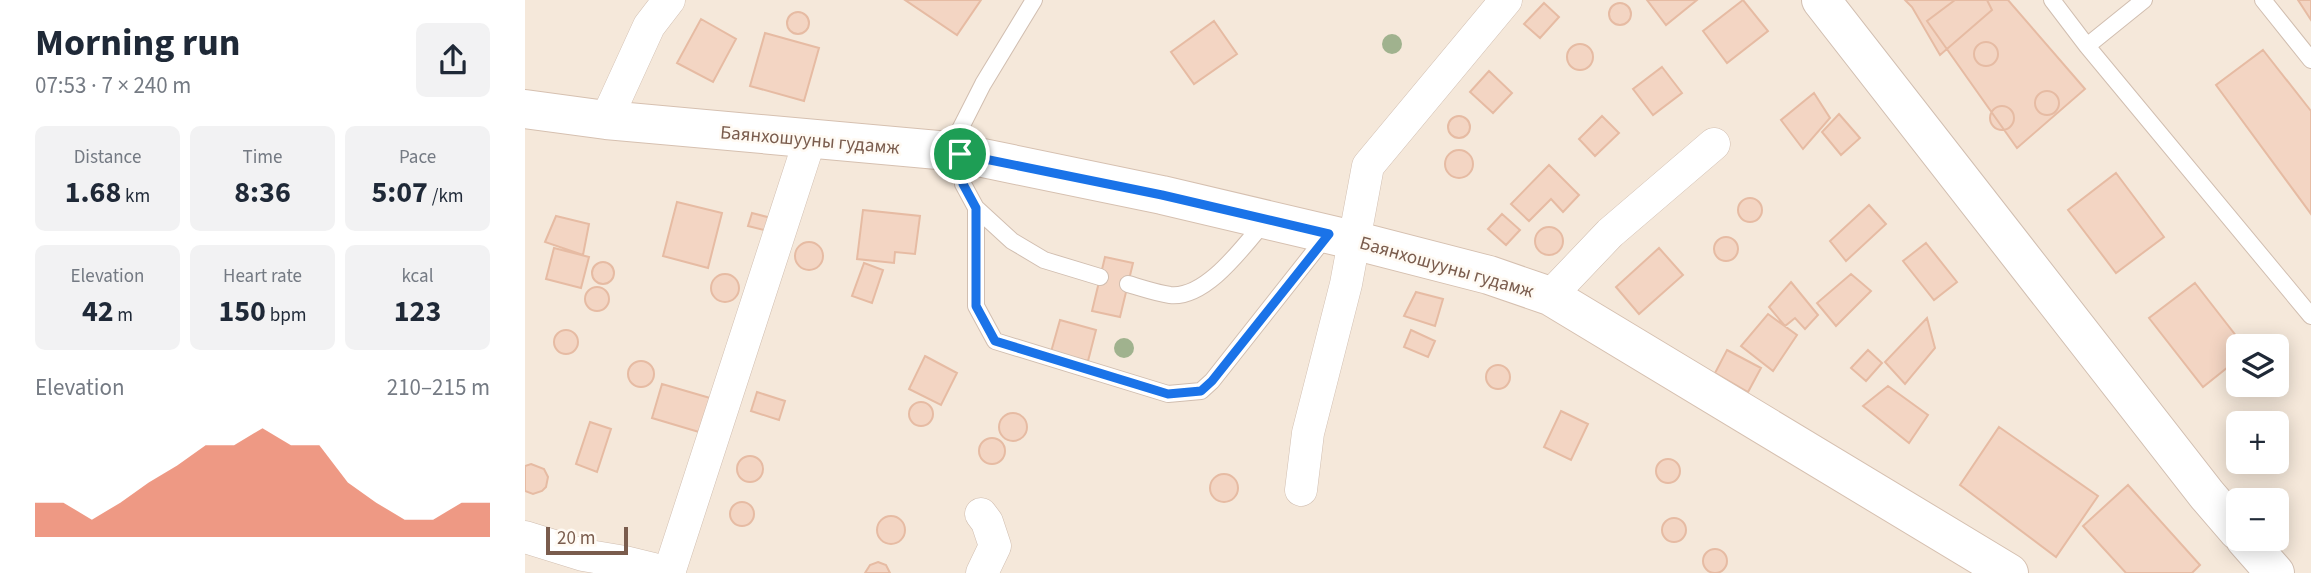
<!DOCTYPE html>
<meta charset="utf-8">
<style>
:root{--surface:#fff;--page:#f2f2f3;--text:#1f2937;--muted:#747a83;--accent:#e76f51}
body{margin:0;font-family:"Source Sans 3",sans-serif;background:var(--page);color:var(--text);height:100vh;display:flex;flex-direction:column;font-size:26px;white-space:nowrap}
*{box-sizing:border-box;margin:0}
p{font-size:23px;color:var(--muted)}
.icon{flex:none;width:38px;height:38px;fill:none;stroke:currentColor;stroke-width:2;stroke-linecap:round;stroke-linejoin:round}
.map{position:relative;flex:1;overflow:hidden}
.side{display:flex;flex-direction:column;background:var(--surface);width:525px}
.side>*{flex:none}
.buttons{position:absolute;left:1701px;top:334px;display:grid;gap:14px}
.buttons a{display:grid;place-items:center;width:63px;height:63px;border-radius:10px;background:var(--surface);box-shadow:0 4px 18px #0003;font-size:35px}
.scale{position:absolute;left:21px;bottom:18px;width:82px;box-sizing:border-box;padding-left:7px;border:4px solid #7a5c4d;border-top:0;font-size:19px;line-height:24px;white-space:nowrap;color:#7a5c4d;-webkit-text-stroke:5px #fffaf3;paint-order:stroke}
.pin{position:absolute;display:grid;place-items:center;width:60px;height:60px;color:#fff;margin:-30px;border:4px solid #fff;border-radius:50%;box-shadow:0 2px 7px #0007}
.round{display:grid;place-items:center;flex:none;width:74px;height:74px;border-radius:10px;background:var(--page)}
.head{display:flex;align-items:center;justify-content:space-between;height:119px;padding:0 35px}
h1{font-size:38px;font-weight:700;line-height:52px}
.stats{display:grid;grid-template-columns:repeat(3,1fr);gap:10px;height:119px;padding:7px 35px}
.stats div{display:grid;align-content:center;border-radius:10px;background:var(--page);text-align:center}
.stats b{font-size:30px;font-weight:700}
.stats small{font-size:19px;font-weight:400}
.stats p{font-size:19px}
.chart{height:196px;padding:14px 35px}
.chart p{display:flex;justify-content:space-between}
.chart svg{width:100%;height:126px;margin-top:7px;fill:var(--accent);opacity:.7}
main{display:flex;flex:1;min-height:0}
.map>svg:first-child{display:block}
</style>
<main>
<section class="side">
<div class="head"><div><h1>Morning run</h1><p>07:53 · 7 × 240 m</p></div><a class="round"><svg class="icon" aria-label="share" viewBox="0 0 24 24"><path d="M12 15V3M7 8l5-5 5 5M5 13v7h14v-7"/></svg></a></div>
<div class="stats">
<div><p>Distance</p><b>1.68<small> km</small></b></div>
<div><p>Time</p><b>8:36</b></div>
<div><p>Pace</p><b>5:07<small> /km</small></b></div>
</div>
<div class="stats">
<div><p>Elevation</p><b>42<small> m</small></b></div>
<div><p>Heart rate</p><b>150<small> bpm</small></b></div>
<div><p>kcal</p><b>123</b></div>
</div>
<div class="chart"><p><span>Elevation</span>210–215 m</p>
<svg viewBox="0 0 160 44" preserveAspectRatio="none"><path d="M0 44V32L10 32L20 38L30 32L40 25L50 19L60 12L70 12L80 6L90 12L100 12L110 25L120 32L130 38L140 38L150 32L160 32V44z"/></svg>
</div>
</section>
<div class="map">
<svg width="1786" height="573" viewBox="0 0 1786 573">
<rect width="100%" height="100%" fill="#fdf6ec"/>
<path fill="#f5e8da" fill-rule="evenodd" d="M0 0H1786V573H0ZM1713 346H1752V385H1713ZM1713 424H1752V462H1713ZM1713 500H1752V539H1713Z"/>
<path fill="#f3d5c3" stroke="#e6bba3" stroke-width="2" d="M380 0H456L432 35Z
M1122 0H1172L1141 25Z
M1218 0 1243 31 1202 63 1178 31Z
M1380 0H1462L1467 10 1415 55 1387 7Z
M1430 0H1483L1560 89 1492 148 1402 21Z
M1773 0H1786V20Z
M1019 3 1034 17 1015 38 999 24Z
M1084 14a11 11 0 1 1 22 0a11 11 0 1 1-22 0Z
M262 23a11 11 0 1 1 22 0a11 11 0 1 1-22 0Z
M176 19 211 39 188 82 152 63Z
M689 21 712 54 669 84 646 52Z
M240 33 294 48 279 101 225 86Z
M1449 54a12 12 0 1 1 24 0a12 12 0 1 1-24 0Z
M1042 57a13 13 0 1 1 26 0a13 13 0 1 1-26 0Z
M1738 50 1786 111V214L1691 85Z
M1137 67 1157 93 1128 115 1108 89Z
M964 71 987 93 968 113 945 92Z
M1510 103a12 12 0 1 1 24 0a12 12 0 1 1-24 0Z
M1289 93 1305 118 1278 149 1256 120Z
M1465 118a12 12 0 1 1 24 0a12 12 0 1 1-24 0Z
M1314 114 1335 138 1316 155 1297 132Z
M923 127a11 11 0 1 1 22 0a11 11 0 1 1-22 0Z
M1077 116 1094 133 1070 156 1054 139Z
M920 164a14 14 0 1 1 28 0a14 14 0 1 1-28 0Z
M1024 165 1054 195 1038 212 1026 199 1004 221 986 204Z
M1591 173 1639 237 1591 273 1543 210Z
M1213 210a12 12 0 1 1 24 0a12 12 0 1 1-24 0Z
M152 202 197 213 183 268 138 256Z
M1344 205 1361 224 1321 261 1305 241Z
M338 210 395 216 390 254 370 252 369 263 332 259Z
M227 213 250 219 247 232 223 226Z
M977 214 995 230 981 245 963 229Z
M31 216 64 224 58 255 20 242Z
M1010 241a14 14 0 1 1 28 0a14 14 0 1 1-28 0Z
M1189 249a12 12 0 1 1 24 0a12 12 0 1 1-24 0Z
M270 256a14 14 0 1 1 28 0a14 14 0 1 1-28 0Z
M1401 243 1432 282 1409 300 1378 261Z
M29 248 64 257 56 288 21 279Z
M1134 248 1158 275 1114 314 1091 287Z
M580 257 608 263 595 317 567 311Z
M67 273a11 11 0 1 1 22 0a11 11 0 1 1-22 0Z
M339 263 358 270 347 303 327 296Z
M1326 274 1346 291 1311 326 1292 303Z
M186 288a14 14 0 1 1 28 0a14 14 0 1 1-28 0Z
M1266 282 1293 315 1280 329 1270 318 1260 326 1244 307Z
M1670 283 1719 346H1713V359L1678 387 1624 318Z
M60 299a12 12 0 1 1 24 0a12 12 0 1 1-24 0Z
M891 292 918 299 910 326 879 316Z
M1243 314 1272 335 1248 371 1216 346Z
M1402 318 1410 348 1380 384 1360 362Z
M535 320 571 330 563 361 526 352Z
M29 342a12 12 0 1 1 24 0a12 12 0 1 1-24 0Z
M886 330 910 341 903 357 879 347Z
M1202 350 1236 368 1223 392 1190 373Z
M1343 350 1357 363 1341 381 1326 368Z
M400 356 432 373 416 405 384 389Z
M103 374a13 13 0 1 1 26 0a13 13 0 1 1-26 0Z
M961 377a12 12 0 1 1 24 0a12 12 0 1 1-24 0Z
M137 384 185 398 174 432 127 418Z
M1363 386 1403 415 1384 443 1338 406Z
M232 392 260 401 254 420 226 411Z
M384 414a12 12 0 1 1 24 0a12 12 0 1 1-24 0Z
M1036 411 1063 424 1046 460 1019 447Z
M474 427a14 14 0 1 1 28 0a14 14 0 1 1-28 0Z
M65 422 86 429 72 472 51 464Z
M1474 427 1573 496 1531 557 1435 485Z
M454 451a13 13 0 1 1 26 0a13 13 0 1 1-26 0Z
M212 469a13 13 0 1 1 26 0a13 13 0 1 1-26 0Z
M1131 471a12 12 0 1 1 24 0a12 12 0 1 1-24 0Z
M6 464 19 469 23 477 21 487 17 491 8 494 0 491V466Z
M685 488a14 14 0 1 1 28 0a14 14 0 1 1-28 0Z
M1603 485 1675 565 1667 573H1601L1558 526Z
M205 514a12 12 0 1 1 24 0a12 12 0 1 1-24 0Z
M352 530a14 14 0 1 1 28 0a14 14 0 1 1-28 0Z
M1137 530a12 12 0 1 1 24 0a12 12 0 1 1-24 0Z
M1178 561a12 12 0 1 1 24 0a12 12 0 1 1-24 0Z
M353 562 361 565 365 573H340L345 565Z"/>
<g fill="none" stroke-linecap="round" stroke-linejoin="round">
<g stroke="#d1beb0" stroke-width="18">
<path id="service" d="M1527 0 1562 46 1786 316
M1738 0 1786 60
M1562 46 1619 0
M424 151 458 84 509 0
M435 154 438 184 451 208 487 241 519 260 575 277
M451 208V306L470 341 643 394 676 391 687 381 803 234
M603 284C617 288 631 293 645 295 682 299 720 244 741 220"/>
</g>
<g stroke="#d1beb0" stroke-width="33">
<path id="minor" d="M81 120 124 26 144 0
M1025 296 1085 233 1189 144
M776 490 783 433 821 284 843 166 981 0
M456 514 462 522 470 546 457 573
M0 537 58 555 100 562 145 573
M144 573 285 139"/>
</g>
<g stroke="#d1beb0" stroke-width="40">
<path id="tertiary" d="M1296 0 1682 495 1713 531
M1720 539 1750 573"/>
</g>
<g stroke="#d6c0b0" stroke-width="40">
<path id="secondary" d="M0 109 81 120 424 151 637 195 828 240 964 275 1025 296 1484 573"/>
</g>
<use href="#service" stroke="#fff" stroke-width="16"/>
<use href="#minor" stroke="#fff" stroke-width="32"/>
<use href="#tertiary" stroke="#fff" stroke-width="38"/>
<use href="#secondary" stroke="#fff" stroke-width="38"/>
</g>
<g fill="#a0b28e">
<circle cx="867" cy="44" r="10"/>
<circle cx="599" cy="348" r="10"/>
</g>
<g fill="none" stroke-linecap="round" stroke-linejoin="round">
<g stroke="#fff" stroke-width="14">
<path id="route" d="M435 154 637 195 804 234 687 381 676 391 643 394 470 341 451 306V208L438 184Z"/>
</g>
<use href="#route" stroke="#1a73e8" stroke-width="9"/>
</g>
<g text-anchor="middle" stroke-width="5" stroke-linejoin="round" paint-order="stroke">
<g font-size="19" fill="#7a5c4d" stroke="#fffaf3">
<text transform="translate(285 139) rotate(5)" y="7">Баянхошууны гудамж</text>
<text transform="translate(922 266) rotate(16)" y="7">Баянхошууны гудамж</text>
</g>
</g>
</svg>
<div class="buttons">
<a><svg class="icon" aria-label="layers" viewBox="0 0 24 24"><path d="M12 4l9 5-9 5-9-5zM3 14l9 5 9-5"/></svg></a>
<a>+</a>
<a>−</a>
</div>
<div class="scale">20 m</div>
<div class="pin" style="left:435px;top:154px;background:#1e9e55"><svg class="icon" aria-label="arrive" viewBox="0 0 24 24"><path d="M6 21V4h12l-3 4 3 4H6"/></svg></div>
</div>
</main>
